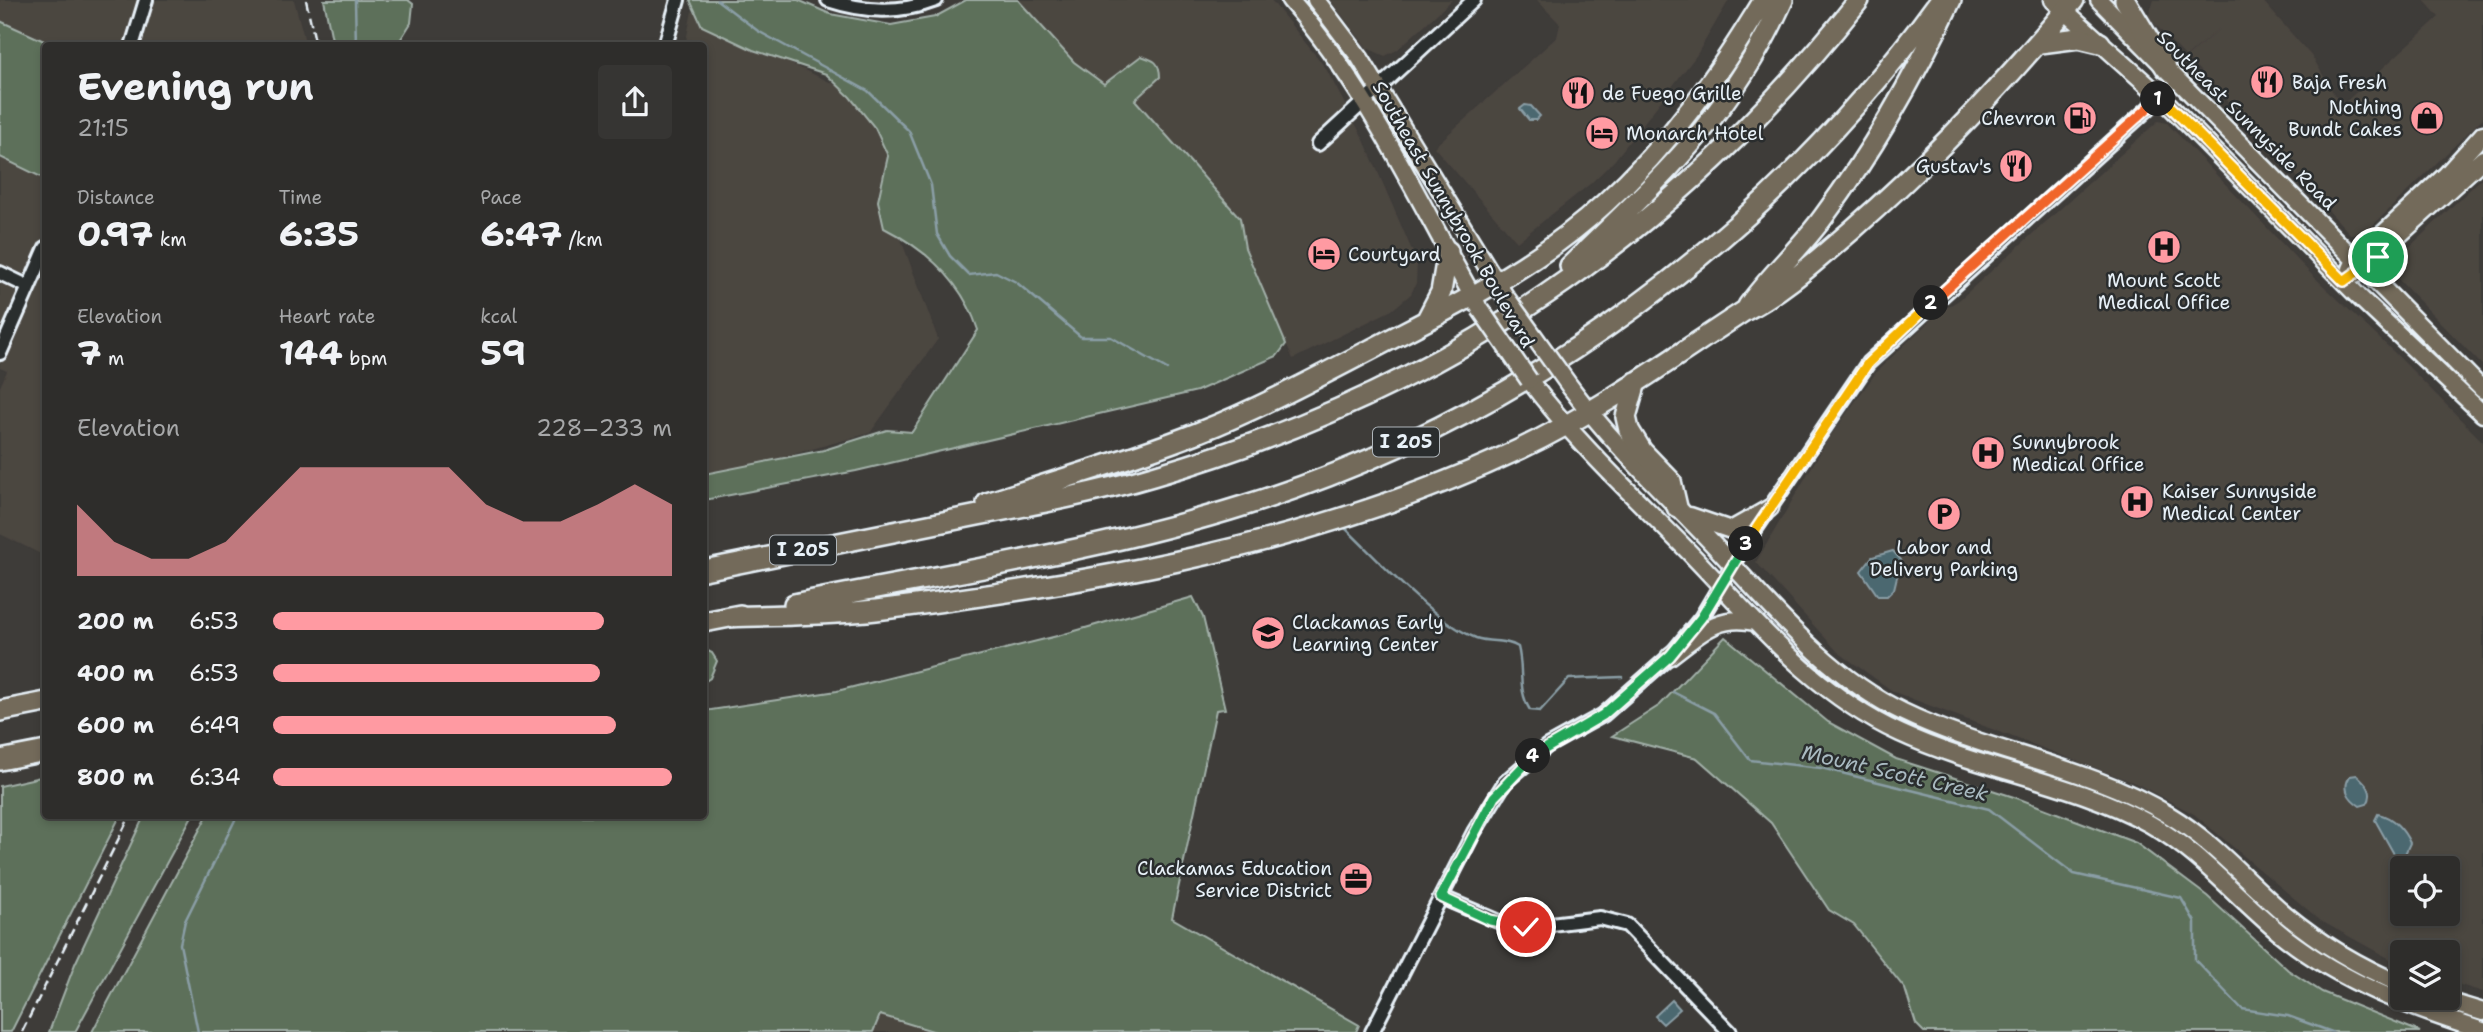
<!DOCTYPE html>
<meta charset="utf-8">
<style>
:root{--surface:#2e2d2b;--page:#363533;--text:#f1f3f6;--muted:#a7a8a9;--line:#494947;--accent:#ff9aa2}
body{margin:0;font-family:"Shantell Sans",sans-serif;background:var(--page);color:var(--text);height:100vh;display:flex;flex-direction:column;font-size:26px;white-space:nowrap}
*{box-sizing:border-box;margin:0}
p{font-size:23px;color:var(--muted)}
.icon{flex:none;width:38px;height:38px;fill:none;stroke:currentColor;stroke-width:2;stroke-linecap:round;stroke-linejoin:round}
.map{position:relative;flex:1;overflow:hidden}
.drawer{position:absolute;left:42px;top:42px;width:665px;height:777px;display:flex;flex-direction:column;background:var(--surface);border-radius:7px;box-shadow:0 4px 10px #0003,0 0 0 2px var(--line)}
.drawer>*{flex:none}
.tools{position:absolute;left:2390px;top:856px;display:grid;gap:14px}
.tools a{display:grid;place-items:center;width:70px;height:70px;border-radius:7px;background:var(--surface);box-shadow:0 4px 10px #0003,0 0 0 2px var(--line);font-size:35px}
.pin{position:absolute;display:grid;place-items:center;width:60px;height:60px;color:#fff;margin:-30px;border:4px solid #fff;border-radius:50%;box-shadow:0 2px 7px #0007}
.km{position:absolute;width:35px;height:35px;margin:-18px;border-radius:50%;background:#222;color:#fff;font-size:19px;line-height:35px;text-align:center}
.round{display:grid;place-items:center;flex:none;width:74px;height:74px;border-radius:7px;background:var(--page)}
.summary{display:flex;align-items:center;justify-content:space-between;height:119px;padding:0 35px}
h1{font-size:38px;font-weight:700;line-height:52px}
.figures{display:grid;grid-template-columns:repeat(3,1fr);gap:10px;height:119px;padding:7px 35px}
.figures div{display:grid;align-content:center}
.figures b{font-size:35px;font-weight:700}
.figures small{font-size:19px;font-weight:400}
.figures p{font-size:19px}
.chart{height:196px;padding:14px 35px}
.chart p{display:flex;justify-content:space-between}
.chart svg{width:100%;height:126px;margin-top:7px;fill:var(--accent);opacity:.7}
ul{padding:0 35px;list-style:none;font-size:23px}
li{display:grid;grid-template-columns:112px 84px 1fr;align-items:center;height:52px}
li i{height:18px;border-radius:9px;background:var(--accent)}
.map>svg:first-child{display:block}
</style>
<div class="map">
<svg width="2483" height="1032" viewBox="0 0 2483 1032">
<rect width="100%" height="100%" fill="#3e3c39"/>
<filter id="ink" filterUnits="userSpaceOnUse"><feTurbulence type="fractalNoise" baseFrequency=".0143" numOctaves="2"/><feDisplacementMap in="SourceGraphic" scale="14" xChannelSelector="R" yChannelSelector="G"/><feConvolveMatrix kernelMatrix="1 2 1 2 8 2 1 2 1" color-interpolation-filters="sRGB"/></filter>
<g filter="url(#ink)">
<path fill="#4c4641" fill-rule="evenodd" d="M0 0H294L306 45H53L0 21Z
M1018 0H1271L1325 67 1364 140 1417 262 1416 283 1411 294 1392 310 1293 359 1245 248 1239 218 1135 100 1160 77V67L1154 60 1141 56 1104 84 1074 62Z
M1330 0H1452L1397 50 1385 56 1367 48Z
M1537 0H1729L1696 56 1614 161 1590 184 1517 242 1434 147 1557 37 1560 24Z
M2154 0H2262L2313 58 2341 106 2439 17 2424 0H2483V118L2364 234 2351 235 2187 57 2221 27 2186 57 2148 17Z
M692 11 735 37 842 88 861 104 903 182 892 215 938 339 870 433 740 469 704 473V46H685Z
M2158 121 2167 123 2312 275 2396 354 2483 442V992L2448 981V952H2403V966L2321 921 2194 814 2135 783 1894 692 1838 652 1756 562 1827 441 1877 371 1938 313 1959 300ZM2403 868H2448V914H2403Z
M0 157 45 179V556L0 534V387L7 371 0 368Z
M2483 177V366L2396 277 2399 257Z
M880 1015 936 1032H873Z"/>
<path fill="#5d705a" stroke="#a2b0a9" stroke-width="2" d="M324 0H408L413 4 411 23 397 45H333Z
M690 0H798L830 14 891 25 935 17 966 0H1018L1074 62 1104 84 1141 56C1154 60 1160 62 1160 77L1135 100 1240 218 1245 248 1286 344 1277 356 1197 391 856 471 704 500V474L824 450 887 430 912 432 978 330C963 283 927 250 884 228L878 201 888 156 875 128 850 97 826 74 753 50 702 26Z
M0 21 53 45 46 46 45 179 0 157Z
M1193 597 1203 617 1225 709 1216 710 1172 918 1359 1025 1356 1032H936L880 1015 873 1032H92L207 816H704V711L837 691 1061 635Z
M1725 637 1828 722 1896 759 2017 798 2136 843 2207 896 2288 970 2322 992 2420 1032H1924L1916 1024 1905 989 1854 925 1829 910 1771 823 1697 758 1612 736 1660 705Z
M704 649 712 653 717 661 710 678 704 682Z
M45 776 46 816H120L11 1032H0V786Z
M144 816H192L75 1032H49L75 964Z"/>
<path fill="#4b676f" stroke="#8a9ea6" stroke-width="2" d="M1525 105 1531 106 1540 116 1536 120H1529L1520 109Z
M1893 551 1901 560 1894 589 1887 596H1878L1861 571 1872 557Z
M2357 775C2366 783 2375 792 2367 804L2360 806C2348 798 2342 788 2350 776Z
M2378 814C2393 817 2404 830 2410 843L2405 854H2394L2375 820Z
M1672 1000 1680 1009 1663 1024 1655 1016Z"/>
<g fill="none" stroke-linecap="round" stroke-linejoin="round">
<path stroke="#8a9ea6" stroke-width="2.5" d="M355 0 356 46
M717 0 758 31 868 91 909 131 931 185 937 234 950 256 969 275 996 272 1016 282 1081 337H1111L1167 369
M1342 525C1377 558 1432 621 1476 638 1491 643 1505 639 1518 647 1524 670 1517 689 1530 710L1540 711 1569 679 1622 677
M1673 692 1714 713 1750 760 1821 768 1989 809 2074 874 2181 898 2195 922V960L2242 1009 2288 1016 2332 1032
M198 1032 180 944 185 921 237 816"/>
<g stroke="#e8f1f8" stroke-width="18">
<path id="minor" d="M828 0C865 12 899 14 936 0
M132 46 146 0
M665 46 678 0
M1318 144 1474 0
M0 273 29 287
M0 353 46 248
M1441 897 1507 925 1526 927 1600 918 1627 925 1730 1032
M1372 1032 1474 832 1505 782 1547 746 1603 715 1670 656 1701 618 1742 549 1868 363 2161 97"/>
</g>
<g stroke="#e8f1f8" stroke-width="21">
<path id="major" d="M1290 0C1369 90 1418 201 1477 304
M1316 0 1360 58 1503 293
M2053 0 2161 97 2359 297 2483 414
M2099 0 2483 390
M2351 269 2355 260 2446 175 2483 134
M2355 275 2483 159
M1529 380C1576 442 1632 494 1686 549 1753 618 1811 692 1900 733 1980 770 2072 781 2150 824 2203 854 2239 901 2286 938 2345 984 2412 1008 2483 1031
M1571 388C1612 443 1662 491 1710 541 1768 602 1825 675 1903 712 1988 753 2087 765 2169 815 2214 842 2246 881 2285 914 2321 944 2360 967 2403 985
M1690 516 1731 530 1770 508
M1670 656C1700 634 1716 614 1755 622
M2437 998 2483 1012"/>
</g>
<g stroke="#e8f1f8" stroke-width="24">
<path id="highway" d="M2125 0 2166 68
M2040 43 2079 38 2100 43
M1570 266C1659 179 1731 117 1783 0
M1748 306C1771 274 1801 248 1824 216 1874 149 1915 76 1951 0
M1426 321 1441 292 1448 251
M1636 382 1626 417 1629 430 1642 451 1671 481 1677 507
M987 503C1057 480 1129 460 1197 433 1266 406 1331 370 1397 336 1471 298 1544 260 1605 203 1670 144 1719 74 1764 0
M704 570C795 551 887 534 978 515 1037 504 1096 493 1153 476 1443 392 1672 237 1859 0
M794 604C944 574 1100 551 1246 505 1524 418 1770 235 1940 0
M730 617C779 615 828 615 876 610 1096 583 1319 544 1520 449 1600 411 1672 358 1746 310 1785 290 1818 259 1852 230 1932 160 2006 82 2074 0
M704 622 740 615
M0 711 46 702
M0 760 46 751"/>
</g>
<use href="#minor" stroke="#2a2d2e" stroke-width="12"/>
<use href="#major" stroke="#736b5a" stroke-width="16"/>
<use href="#highway" stroke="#736b5a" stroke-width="19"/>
<path stroke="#e8f1f8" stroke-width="2.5" stroke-dasharray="10 5" stroke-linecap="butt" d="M306 0 316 46
M22 1032 130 816"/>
<g stroke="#e8f1f8" stroke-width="21" stroke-linecap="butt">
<path id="major-bridge" d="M1503 293 1571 388
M1480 309 1529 380"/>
</g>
<use href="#major-bridge" stroke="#736b5a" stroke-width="16"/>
</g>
</g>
<g fill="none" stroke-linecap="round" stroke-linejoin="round" filter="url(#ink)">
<g stroke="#fff" stroke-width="14">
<path id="split-1" d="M2158 99 2161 97 2344 281 2378 257"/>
</g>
<g stroke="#fff" stroke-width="14">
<path id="split-2" d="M1931 303 2158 99"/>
</g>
<g stroke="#fff" stroke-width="14">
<path id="split-3" d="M1746 544 1868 363 1931 303"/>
</g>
<g stroke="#fff" stroke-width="14">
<path id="split-4" d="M1533 756 1603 715 1670 656 1701 618 1746 544"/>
</g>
<g stroke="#fff" stroke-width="14">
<path id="split-5" d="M1526 927 1490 920 1441 897 1494 797 1533 756"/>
</g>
<use href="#split-1" stroke="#f5b400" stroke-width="9"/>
<use href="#split-2" stroke="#f0652b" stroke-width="9"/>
<use href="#split-3" stroke="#f5b400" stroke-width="9"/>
<use href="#split-4" stroke="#22a559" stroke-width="9"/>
<use href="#split-5" stroke="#22a559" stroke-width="9"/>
</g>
<defs>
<g id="restaurant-disc" transform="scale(1.75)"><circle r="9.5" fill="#ff9aa2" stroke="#2a2d2e"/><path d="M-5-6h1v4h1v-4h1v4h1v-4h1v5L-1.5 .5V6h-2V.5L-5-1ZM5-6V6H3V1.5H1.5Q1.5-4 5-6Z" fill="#111"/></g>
<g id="fuel-disc" transform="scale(1.75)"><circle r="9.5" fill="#ff9aa2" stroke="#2a2d2e"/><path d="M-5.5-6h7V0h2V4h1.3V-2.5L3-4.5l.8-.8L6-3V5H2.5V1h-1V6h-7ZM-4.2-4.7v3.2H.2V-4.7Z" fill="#111"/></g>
<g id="shop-disc" transform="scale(1.75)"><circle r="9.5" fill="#ff9aa2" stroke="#2a2d2e"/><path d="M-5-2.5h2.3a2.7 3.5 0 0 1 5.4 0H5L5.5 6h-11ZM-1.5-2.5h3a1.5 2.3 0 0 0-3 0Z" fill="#111"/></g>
<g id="hotel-disc" transform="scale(1.75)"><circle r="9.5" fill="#ff9aa2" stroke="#2a2d2e"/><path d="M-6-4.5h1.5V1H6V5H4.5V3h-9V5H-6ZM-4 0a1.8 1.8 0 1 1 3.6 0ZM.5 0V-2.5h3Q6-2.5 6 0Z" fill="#111"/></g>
<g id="hospital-disc" transform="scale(1.75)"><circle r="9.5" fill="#ff9aa2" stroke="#2a2d2e"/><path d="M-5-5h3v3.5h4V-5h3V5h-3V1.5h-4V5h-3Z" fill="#111"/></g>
<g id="parking-disc" transform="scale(1.75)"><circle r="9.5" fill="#ff9aa2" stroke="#2a2d2e"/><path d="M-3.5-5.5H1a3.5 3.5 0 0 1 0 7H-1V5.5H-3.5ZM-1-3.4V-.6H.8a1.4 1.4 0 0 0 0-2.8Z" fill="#111"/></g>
<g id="school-disc" transform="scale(1.75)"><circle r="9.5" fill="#ff9aa2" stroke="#2a2d2e"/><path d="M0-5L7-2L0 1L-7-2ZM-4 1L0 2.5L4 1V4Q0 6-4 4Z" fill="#111"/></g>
<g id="office-disc" transform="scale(1.75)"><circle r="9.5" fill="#ff9aa2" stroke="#2a2d2e"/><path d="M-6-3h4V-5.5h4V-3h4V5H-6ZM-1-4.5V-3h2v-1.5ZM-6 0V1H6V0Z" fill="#111"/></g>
</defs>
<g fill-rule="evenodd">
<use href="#restaurant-disc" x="2267" y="82"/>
<use href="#restaurant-disc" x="1578" y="93"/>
<use href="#fuel-disc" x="2080" y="118"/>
<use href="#shop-disc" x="2427" y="118"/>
<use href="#hotel-disc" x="1602" y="133"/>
<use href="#restaurant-disc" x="2016" y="166"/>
<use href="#hospital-disc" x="2164" y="247"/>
<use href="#hotel-disc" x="1324" y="254"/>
<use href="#hospital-disc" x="1988" y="453"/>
<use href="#hospital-disc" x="2137" y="502"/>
<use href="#parking-disc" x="1944" y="514"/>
<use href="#school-disc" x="1268" y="633"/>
<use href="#office-disc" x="1356" y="879"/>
</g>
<g text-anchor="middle" stroke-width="5" stroke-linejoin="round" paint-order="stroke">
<g fill="#2a2d2e" stroke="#afb6bb" stroke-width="2">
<rect x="1373" y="427.5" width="66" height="29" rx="5"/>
<rect x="770" y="535.5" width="66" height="29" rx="5"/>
</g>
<g font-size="18" font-weight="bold" fill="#e8f1f8">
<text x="1406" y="448">I 205</text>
<text x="803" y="556">I 205</text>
</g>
<g font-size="19" fill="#e8f1f8" stroke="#2a2d2e" text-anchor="start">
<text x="2292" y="89">Baja Fresh</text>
<text x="1602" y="100">de Fuego Grille</text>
<text x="2402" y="114" text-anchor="end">Nothing<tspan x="2402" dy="22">Bundt Cakes</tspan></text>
<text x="2056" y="125" text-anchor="end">Chevron</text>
<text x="1626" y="140">Monarch Hotel</text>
<text x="1992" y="173" text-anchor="end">Gustav's</text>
<text x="1348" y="261">Courtyard</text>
<text x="2164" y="287" text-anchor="middle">Mount Scott<tspan x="2164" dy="22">Medical Office</tspan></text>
<text x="2012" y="449">Sunnybrook<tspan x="2012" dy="22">Medical Office</tspan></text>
<text x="2162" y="498">Kaiser Sunnyside<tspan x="2162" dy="22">Medical Center</tspan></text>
<text x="1944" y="554" text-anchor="middle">Labor and<tspan x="1944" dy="22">Delivery Parking</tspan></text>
<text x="1292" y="629">Clackamas Early<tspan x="1292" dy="22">Learning Center</tspan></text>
<text x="1332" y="875" text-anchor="end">Clackamas Education<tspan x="1332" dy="22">Service District</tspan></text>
</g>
<g font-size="19" fill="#e8f1f8" stroke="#2a2d2e">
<text transform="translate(2247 120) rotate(45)" y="7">Southeast Sunnyside Road</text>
<text transform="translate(1454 214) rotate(60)" y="7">Southeast Sunnybrook Boulevard</text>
</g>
<g font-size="21" font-style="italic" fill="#a9bac1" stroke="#2a2d2e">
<text transform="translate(1895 773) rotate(13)" y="7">Mount Scott Creek</text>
</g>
</g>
</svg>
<div class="tools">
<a><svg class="icon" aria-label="locate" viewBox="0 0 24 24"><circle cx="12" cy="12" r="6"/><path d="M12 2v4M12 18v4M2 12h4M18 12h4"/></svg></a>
<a><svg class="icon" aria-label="layers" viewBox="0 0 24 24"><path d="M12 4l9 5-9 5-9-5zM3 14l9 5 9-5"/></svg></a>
</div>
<div class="pin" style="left:2378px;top:257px;background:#1e9e55"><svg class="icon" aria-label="arrive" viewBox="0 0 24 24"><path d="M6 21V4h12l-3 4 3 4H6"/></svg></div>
<div class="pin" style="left:1526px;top:927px;background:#d93025"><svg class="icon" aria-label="check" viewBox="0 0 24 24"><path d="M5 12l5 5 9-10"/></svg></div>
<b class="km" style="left:2158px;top:99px">1</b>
<b class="km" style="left:1931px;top:303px">2</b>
<b class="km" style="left:1746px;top:544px">3</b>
<b class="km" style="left:1533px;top:756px">4</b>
<section class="drawer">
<div class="summary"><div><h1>Evening run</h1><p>21:15</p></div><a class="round"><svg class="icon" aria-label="share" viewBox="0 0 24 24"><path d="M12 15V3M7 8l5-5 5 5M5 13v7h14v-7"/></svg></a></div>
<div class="figures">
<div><p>Distance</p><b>0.97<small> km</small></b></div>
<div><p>Time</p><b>6:35</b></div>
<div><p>Pace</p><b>6:47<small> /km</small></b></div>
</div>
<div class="figures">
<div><p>Elevation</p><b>7<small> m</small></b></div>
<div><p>Heart rate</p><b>144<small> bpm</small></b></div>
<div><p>kcal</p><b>59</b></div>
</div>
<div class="chart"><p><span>Elevation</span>228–233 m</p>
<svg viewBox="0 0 160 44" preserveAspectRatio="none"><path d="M0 44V19L10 32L20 38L30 38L40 32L50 19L60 6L70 6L80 6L90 6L100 6L110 19L120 25L130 25L140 19L150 12L160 19V44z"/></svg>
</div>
<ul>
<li><b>200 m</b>6:53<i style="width:83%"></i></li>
<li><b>400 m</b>6:53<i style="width:82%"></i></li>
<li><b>600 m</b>6:49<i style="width:86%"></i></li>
<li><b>800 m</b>6:34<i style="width:100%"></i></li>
</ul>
</section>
</div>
